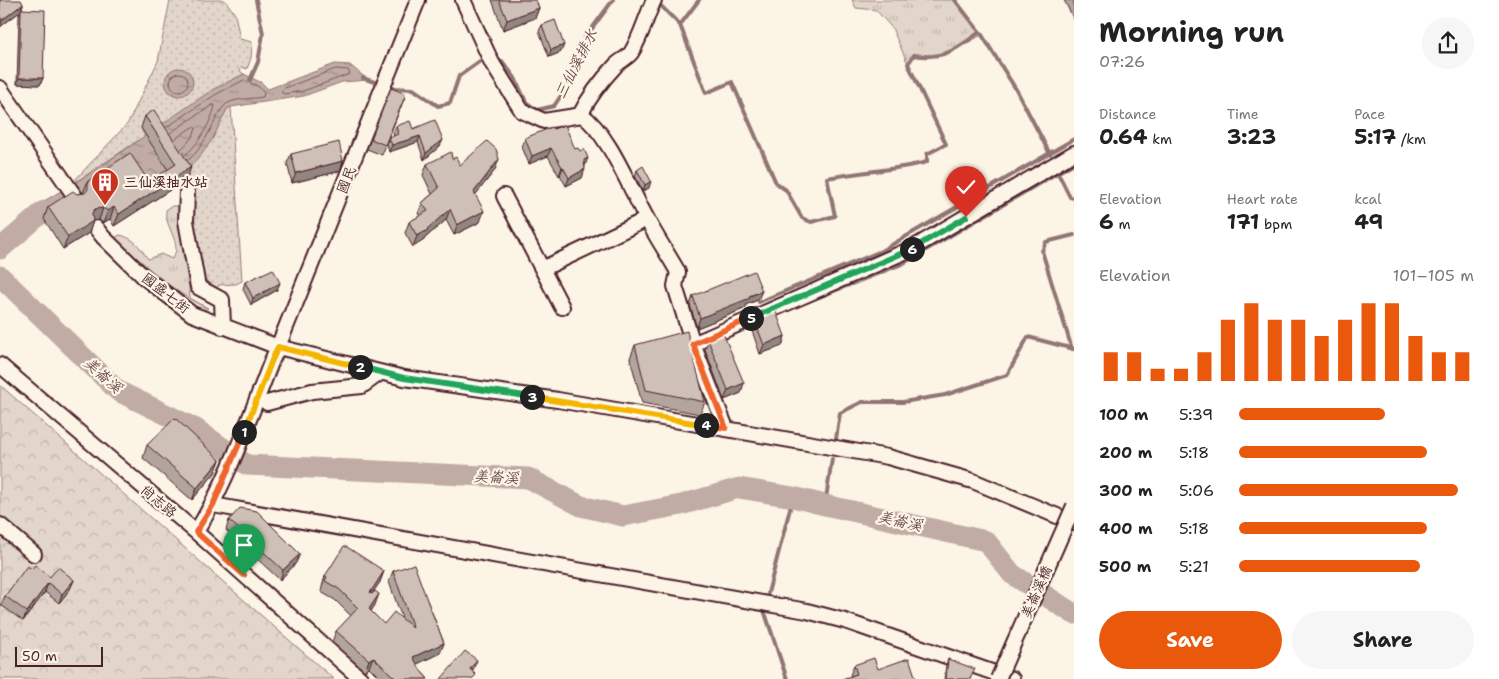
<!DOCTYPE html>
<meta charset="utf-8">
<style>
:root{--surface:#fff;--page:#f6f6f6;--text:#222;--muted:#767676;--accent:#ea580c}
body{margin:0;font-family:"Shantell Sans","LXGW WenKai TC",sans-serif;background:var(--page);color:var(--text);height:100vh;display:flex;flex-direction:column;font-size:19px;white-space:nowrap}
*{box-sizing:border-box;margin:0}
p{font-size:16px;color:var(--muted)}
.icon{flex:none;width:28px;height:28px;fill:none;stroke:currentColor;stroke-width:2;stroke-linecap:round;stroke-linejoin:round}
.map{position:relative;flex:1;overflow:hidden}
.details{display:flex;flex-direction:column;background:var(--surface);width:425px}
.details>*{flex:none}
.scale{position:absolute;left:15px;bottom:12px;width:88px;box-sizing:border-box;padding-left:5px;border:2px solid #4a1f2b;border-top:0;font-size:14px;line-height:18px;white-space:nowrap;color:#4a1f2b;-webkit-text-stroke:4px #fcf5e5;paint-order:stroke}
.pin{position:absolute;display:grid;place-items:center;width:42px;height:42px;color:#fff;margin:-51px -21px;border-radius:50% 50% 50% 0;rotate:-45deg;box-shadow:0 0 5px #0007}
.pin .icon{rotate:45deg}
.km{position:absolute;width:25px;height:25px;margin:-12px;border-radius:50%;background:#222;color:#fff;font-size:14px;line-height:25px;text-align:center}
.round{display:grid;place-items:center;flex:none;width:52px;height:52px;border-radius:26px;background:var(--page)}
.headline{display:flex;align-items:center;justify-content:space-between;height:85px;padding:0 25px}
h1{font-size:28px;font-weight:700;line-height:38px}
.stats{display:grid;grid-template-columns:repeat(3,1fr);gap:8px;height:85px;padding:5px 25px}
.stats div{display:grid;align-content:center}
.stats b{font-size:21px;font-weight:700}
.stats small{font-size:14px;font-weight:400}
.stats p{font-size:14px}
.chart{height:140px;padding:10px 25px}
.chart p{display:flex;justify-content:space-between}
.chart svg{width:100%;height:90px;margin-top:5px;stroke:var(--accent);stroke-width:6}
.action{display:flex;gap:10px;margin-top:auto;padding:10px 25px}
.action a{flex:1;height:58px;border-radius:30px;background:var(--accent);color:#fff;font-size:20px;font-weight:700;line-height:58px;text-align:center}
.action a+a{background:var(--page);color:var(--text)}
ul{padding:0 25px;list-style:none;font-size:16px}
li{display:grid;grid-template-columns:80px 60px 1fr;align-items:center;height:38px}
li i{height:12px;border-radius:6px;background:var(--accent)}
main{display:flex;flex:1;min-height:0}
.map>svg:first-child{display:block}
</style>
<main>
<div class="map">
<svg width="1074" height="679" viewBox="0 0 1074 679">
<defs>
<pattern id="grass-tufts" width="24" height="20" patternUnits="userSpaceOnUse" patternTransform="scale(1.25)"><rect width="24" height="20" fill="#e2d5ca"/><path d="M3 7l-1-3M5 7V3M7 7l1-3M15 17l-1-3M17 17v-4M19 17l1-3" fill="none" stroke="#c3b6ae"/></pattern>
<pattern id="forest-crowns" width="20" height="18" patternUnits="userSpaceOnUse" patternTransform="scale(1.25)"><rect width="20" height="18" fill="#e2d5ca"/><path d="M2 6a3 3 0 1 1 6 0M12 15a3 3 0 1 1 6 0" fill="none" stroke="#c3b6ae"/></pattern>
<pattern id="park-dots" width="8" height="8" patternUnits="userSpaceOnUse" patternTransform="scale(1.25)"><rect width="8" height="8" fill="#e2d5ca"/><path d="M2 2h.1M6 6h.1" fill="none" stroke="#c3b6ae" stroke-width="1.8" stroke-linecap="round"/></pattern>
<pattern id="water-ripples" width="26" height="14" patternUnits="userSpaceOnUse" patternTransform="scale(1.25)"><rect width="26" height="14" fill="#c0aca5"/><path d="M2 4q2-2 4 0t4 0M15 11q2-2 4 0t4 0" fill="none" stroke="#9e8b87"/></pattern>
</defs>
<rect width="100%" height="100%" fill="#fcf5e5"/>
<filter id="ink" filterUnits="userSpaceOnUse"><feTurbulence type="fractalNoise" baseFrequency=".02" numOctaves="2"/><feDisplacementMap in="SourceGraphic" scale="10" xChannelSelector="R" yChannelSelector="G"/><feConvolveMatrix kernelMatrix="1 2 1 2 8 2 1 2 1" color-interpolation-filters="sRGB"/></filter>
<g filter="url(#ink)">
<path fill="url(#grass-tufts)" stroke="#967a7a" d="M852 0H955L982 35C958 48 942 59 914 55L908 64 892 28 876 10 856 8Z
M172 206H178L182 210 190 298 208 308 207 309C170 290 145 264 114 238L120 235C134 238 140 247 148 259L161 254 172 259C173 256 175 254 176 251 177 237 164 223 166 210Z"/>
<path fill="url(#forest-crowns)" stroke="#967a7a" d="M0 385 288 639 334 679H0Z"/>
<path fill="url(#park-dots)" stroke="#967a7a" d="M170 0H225L235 14 240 39 252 42 251 58 247 69 242 67 240 71 244 74 212 90 155 130 141 128 145 136 74 183 73 182 128 123 158 61Z
M231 107 242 281 236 284 219 285 217 288 209 283 199 272 192 205 193 187 181 171 195 162 213 137 227 109Z"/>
<path fill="url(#water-ripples)" stroke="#917474" d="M335 64 350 65 368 80 342 82 304 96 231 107 227 109 213 138 202 154 195 162 146 196 90 189 40 220 34 207 88 175 212 90 244 74 262 83 268 89Z
M165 82a14 14 0 1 1 28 0a14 14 0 1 1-28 0Z"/>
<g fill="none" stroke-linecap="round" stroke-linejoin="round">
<path stroke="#79575c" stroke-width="1" d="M336 69 348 70 350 74 303 91 284 94 281 92 283 89Z
M170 82a9 9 0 1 1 18 0a9 9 0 1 1-18 0Z
M167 127 215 95 244 80 259 87 264 93 263 97C252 99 238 98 228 103 218 107 206 148 188 160
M170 133 212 105H215C213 119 197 147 185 155
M175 139 192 127 196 128C195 135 187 144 181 149"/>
<path stroke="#917474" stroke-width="4" d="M955 0 982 35 1017 91 1050 154
M657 2 680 25 706 93 732 82 776 183 786 190 802 218 811 222 835 216 827 178C860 172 894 170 927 162V154L946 144 908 64 914 55C945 60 956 49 980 32
M680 25 699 0
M495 60 502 61 515 78 526 102 537 110 554 106 566 88 585 38 613 0
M363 78 380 84
M250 80 258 62 263 34 256 0
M392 88 413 89 438 106 450 103 459 76 480 61
M1058 173 1070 197 1074 198
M759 302 881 251 1074 139
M804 303 902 264 1074 163
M1072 349 1042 251 1046 242 1074 235
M836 439 840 413 862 402H903L945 395 1007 375 1028 337 1074 349
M825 505 832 459
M768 593 793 497
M764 610 787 679"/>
<path stroke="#c0aca5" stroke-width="21" d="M0 249 44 211
M0 276 118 391 196 429 247 465 528 478 581 506 623 516 681 505 739 488 793 497 825 505 986 541 1012 574 1074 614"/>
<g stroke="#4a1f2b" stroke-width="18">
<path id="minor" d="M463 0 492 63 522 111 544 121 582 115C609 134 630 189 647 219 656 237 668 254 678 272L675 286 693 344
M0 88 76 198
M580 115C589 97 602 80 616 65 620 61 627 58 631 53 641 37 646 17 654 0
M187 192 186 221 198 287 222 300 223 327
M504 196 562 307
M96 228 103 237 145 278 192 314 278 347 404 378 558 400 888 457 973 481 1074 523
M542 269 647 219
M0 365 196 532 361 679
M267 403 312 391 362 386 380 373
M726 428 693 344 911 249 1074 153
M213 505 807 611 845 621 1012 679
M0 525 34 554
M196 532C229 479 249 418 272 360L278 347 418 0"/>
</g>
<use href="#minor" stroke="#fcf5e5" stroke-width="14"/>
<g stroke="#4a1f2b" stroke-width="18" stroke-linecap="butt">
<path id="minor-bridge" d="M998 679 1074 506"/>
</g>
<use href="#minor-bridge" stroke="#fcf5e5" stroke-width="14"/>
</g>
<path fill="#b2a59d" stroke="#4a1f2b" d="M0 0 23 4 22 9 43 78 40 85 17 84 19 15 21 11 0 27Z
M492 0H536L539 8 535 18 503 30Z
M1064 0H1074V20Z
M542 25 561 52 549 57 539 31Z
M406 94 382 155 367 149 371 139Z
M145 116 187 179 114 226 110 219 103 223 99 220 93 221 89 233 63 249 44 219 48 207 77 194 83 193 88 181 149 182 168 170 141 128Z
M396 126 413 129 440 146 424 160 418 142 389 152 387 144 389 138 394 136 393 133Z
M553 129 575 149 585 166 582 178 566 186 560 175 559 176 548 156 529 164 522 147 525 138Z
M291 154 343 161 340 171 292 183 287 163Z
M452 159 460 165 495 170 475 195 480 222 454 235 446 220 425 238 424 240 413 247 405 233 409 222 420 216 418 214 422 203 432 194 423 175 427 164Z
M637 170 649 188 643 191 635 176Z
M245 282 277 290 251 305 243 289Z
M693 296 758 300 747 304 746 308 697 328 690 305Z
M754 319 785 336 782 346 760 354 751 328Z
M708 340 741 393 724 400 705 349Z
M635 345 705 402 700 414 642 403 630 358Z
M147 445 220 460 215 473 192 500 143 458Z
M229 520 296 563 280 580 226 530Z
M32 569 50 577 74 580 70 589 59 603 45 592 23 621 1 605 5 596Z
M384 571 380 582 372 593 375 605 371 611 384 624 402 618 389 582 393 571 427 600 444 643 440 653 417 664 421 671 428 679H381L369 667 365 671 332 642 336 631 351 616 335 600 321 592 322 587 325 576Z
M948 659 971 679H944L946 665Z
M854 665 878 669 851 676 850 675Z"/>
<path fill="#918680" stroke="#4a1f2b" d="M23 4 21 11 0 27 2 20Z
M539 8 535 18 503 30 507 20Z
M564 45 561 52 549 57 551 50Z
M19 78H43L40 85 17 84Z
M420 136 418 142 389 152 392 145Z
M443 140 440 146 424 160 426 153Z
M551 148 548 156 529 164 532 156Z
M588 158 585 166 581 168 584 160Z
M499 159 495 170 470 202 474 192Z
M343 161 340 171 292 183 296 173Z
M191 167 187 179 114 226 119 214Z
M562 167H563L560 175 559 176Z
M585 169 582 178 566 186 569 178Z
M651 181 649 188 643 191 645 185Z
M114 207 110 219 103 223 108 211Z
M103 208 99 220 93 221 89 233 63 249 68 237 95 209Z
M450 209 446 220 425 238 424 240 413 247 417 236Z
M484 211 480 222 454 235 457 225Z
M280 283 277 290 251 305 253 298Z
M762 291 758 300 747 304 746 308 697 328 700 318Z
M785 336 782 346 760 354 764 345Z
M744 383 741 393 724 400 728 390Z
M220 460 215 473 192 500 197 488Z
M300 554 296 563 280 580 283 570Z
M384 571 380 582 366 603 370 593Z
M74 580 70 589 59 603 62 594Z
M48 583 45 592 23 621 27 612Z
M379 594 375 605 365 620 369 609Z
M444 643 440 653 409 668 413 657Z
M373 657 369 667 365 671 369 660Z
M477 660 473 670 466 679 470 669Z"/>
<path fill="#cfc0b7" stroke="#4a1f2b" d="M0 0H21L23 4 2 20 0 17Z
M499 0H536L539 8 507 20Z
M21 9 45 10 43 78H19Z
M555 20 564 45 551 50 542 25Z
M391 88 406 94 385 145 371 139Z
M154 110 191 167 119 214 114 207 108 211 103 208 95 209 92 213 93 221 68 237 48 207 73 191 77 194 85 193 88 189V181L130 153 149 182 176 164 145 116Z
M435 120 443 140 426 153 420 136 392 145 389 138 398 134 396 126 410 121 413 129Z
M565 125 575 149 578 148 580 151 584 149 588 158 584 160 585 169 569 178 563 167H562L551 148 532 156 525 138 552 127 553 129Z
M487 141 496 149 499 159 474 192 484 211 457 225 450 209 427 229 428 230 417 236 409 222 428 211 422 203 439 188 427 164 451 152 452 159 456 157 460 165Z
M339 142 343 161 296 173 291 154Z
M643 166 651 181 645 185 637 170Z
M273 269 280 283 253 298 245 282Z
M754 271 762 291 749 296 750 298 700 318 693 296Z
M775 309 785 336 764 345 754 319Z
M687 331 705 402 646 390 635 345Z
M723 333 744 383 728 390 708 340Z
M175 418 220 460 197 488 147 445Z
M240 508 257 511 300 554 283 570 229 520Z
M344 546 347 547 384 571 370 593 372 594 375 591 379 594 369 609 384 624 394 612 413 628 393 571 414 564 427 600 444 643 413 657 421 671 428 679H396L373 657 369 660 336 631 358 608 339 589 325 581 327 577 325 576Z
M35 565 50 577 58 567 74 580 62 594 48 583 27 612 5 596 27 566 32 569Z
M465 651 477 660 470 669 476 675 472 679H441Z
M874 658 878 669 909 658 916 679H842L857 674 854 665Z
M948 659 975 669 970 679H946Z"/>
</g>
<g fill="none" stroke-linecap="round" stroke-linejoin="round" filter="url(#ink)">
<g stroke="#fff" stroke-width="10">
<path id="split-1" d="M244 432 213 505 196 532 244 575"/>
</g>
<g stroke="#fff" stroke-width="10">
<path id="split-2" d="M244 432 272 360 278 347 360 367"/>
</g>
<g stroke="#fff" stroke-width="10">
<path id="split-3" d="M360 367 404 378 532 397"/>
</g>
<g stroke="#fff" stroke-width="10">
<path id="split-4" d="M532 397 706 425"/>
</g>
<g stroke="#fff" stroke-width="10">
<path id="split-5" d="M706 425 726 428 693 344 751 318"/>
</g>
<g stroke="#fff" stroke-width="10">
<path id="split-6" d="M751 318 912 249"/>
</g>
<g stroke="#fff" stroke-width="10">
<path id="split-7" d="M912 249 966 217"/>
</g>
<use href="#split-1" stroke="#f0652b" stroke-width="6"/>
<use href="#split-2" stroke="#f5b400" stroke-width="6"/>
<use href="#split-3" stroke="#22a559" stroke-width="6"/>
<use href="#split-4" stroke="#f5b400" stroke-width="6"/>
<use href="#split-5" stroke="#f0652b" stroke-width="6"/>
<use href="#split-6" stroke="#22a559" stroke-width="6"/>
<use href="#split-7" stroke="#22a559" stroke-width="6"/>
</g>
<defs>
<g id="building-pin" transform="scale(1.4375)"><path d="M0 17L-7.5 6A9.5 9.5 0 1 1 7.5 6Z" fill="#c8321e" stroke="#fcf5e5"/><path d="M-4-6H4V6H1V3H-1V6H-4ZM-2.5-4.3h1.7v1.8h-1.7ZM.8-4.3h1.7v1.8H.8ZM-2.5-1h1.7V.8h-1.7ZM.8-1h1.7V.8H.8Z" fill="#fff"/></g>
</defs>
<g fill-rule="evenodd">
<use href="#building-pin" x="105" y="182"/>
</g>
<g text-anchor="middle" stroke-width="4.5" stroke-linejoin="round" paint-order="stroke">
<g font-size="14" fill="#4a1f2b" stroke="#fcf5e5">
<text transform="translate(346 180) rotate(-68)" y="5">國民</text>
<text transform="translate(166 293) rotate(38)" y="5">國盛七街</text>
<text transform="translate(159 501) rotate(41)" y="5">尚志路</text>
<text transform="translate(1036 592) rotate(-66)" y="5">美崙溪橋</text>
</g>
<g font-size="14" font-weight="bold" fill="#4a1f2b" stroke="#fcf5e5" text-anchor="start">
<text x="124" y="187">三仙溪抽水站</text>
</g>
<g font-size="15" font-style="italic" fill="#6d4950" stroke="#fcf5e5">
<text transform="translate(576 64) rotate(-63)" y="5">三仙溪排水</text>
<text transform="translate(103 375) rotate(42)" y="5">美崙溪</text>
<text transform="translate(496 477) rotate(3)" y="5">美崙溪</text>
<text transform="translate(900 521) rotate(13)" y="5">美崙溪</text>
</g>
</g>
</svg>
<div class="scale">50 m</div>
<div class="pin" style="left:244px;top:575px;background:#1e9e55"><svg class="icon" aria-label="arrive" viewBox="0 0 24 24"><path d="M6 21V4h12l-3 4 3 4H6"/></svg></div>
<div class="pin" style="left:966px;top:217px;background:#d93025"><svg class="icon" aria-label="check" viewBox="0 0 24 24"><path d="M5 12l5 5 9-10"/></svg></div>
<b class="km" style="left:244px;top:432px">1</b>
<b class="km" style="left:360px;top:367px">2</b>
<b class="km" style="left:532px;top:397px">3</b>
<b class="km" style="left:706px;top:425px">4</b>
<b class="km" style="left:751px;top:318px">5</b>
<b class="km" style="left:912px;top:249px">6</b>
</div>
<section class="details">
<div class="headline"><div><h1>Morning run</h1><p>07:26</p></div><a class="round"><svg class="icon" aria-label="share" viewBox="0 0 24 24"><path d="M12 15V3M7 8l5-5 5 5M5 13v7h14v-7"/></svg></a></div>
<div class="stats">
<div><p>Distance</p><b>0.64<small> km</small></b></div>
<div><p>Time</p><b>3:23</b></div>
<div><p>Pace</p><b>5:17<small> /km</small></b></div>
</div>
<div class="stats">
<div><p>Elevation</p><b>6<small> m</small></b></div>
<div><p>Heart rate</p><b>171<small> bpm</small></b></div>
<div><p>kcal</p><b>49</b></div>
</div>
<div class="chart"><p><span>Elevation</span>101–105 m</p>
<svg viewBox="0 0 160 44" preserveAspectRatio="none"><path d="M5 44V30M15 44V30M25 44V38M35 44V38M45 44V30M55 44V14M65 44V6M75 44V14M85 44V14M95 44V22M105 44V14M115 44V6M125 44V6M135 44V22M145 44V30M155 44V30"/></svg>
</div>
<ul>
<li><b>100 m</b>5:39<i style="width:62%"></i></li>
<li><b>200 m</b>5:18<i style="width:80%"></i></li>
<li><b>300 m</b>5:06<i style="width:93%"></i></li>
<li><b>400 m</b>5:18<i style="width:80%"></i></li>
<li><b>500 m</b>5:21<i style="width:77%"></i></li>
</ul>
<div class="action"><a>Save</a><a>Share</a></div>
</section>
</main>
